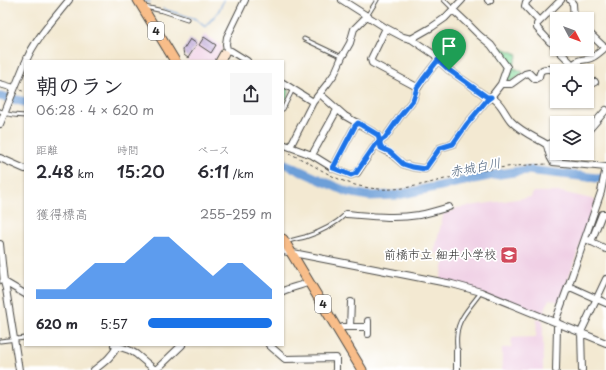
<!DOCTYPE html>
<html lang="ja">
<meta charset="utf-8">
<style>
:root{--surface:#fff;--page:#f7f7f7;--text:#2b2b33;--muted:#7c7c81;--accent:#1a73e8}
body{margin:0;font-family:"Playpen Sans","Klee One",sans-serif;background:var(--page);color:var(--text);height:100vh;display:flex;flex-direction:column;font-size:15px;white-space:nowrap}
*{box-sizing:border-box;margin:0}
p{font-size:13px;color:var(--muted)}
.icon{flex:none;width:22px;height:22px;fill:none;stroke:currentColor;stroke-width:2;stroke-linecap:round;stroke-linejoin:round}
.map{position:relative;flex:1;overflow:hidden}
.details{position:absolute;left:24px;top:60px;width:260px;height:286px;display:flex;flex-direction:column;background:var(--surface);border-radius:0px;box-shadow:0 1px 3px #0004}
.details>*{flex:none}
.needle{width:26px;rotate:131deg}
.buttons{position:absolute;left:550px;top:12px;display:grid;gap:8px}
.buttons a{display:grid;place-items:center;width:44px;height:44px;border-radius:0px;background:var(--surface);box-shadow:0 1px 3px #0004;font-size:20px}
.pin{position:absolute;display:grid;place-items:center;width:34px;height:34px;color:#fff;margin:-41px -17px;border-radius:50% 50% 50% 0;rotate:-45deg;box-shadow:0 0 4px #0007}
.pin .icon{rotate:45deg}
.round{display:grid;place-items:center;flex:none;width:42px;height:42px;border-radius:0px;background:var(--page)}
.summary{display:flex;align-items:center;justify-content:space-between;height:68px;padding:0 12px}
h1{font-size:22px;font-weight:600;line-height:30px}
.metrics{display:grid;grid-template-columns:repeat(3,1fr);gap:6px;height:68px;padding:4px 12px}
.metrics div{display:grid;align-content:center}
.metrics b{font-size:17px;font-weight:600}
.metrics small{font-size:11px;font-weight:400}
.metrics p{font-size:11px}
.chart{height:112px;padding:8px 12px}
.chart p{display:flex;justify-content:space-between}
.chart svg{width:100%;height:72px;margin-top:4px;fill:var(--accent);opacity:.7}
ul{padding:0 12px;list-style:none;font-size:13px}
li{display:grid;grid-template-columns:64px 48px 1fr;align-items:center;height:30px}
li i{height:10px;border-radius:5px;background:var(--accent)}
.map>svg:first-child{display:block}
</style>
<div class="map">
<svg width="606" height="370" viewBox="0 0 606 370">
<defs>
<pattern id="grass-dots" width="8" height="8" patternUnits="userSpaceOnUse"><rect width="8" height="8" fill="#8adea0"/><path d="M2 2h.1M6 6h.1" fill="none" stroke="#77bf8a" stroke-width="1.8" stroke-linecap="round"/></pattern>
<pattern id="cemetery-stones" width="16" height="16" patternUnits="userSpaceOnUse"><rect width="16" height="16" fill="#8adea0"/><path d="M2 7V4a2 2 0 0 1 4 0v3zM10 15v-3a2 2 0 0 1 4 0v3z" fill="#77bf8a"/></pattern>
<pattern id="building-back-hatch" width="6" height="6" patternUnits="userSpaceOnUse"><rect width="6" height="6" fill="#c1abdb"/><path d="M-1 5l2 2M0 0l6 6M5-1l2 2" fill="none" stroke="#9d8bb2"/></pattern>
</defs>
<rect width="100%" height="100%" fill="#fff"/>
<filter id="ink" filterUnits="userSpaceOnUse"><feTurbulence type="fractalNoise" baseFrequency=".025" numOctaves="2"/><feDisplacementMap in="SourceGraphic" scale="8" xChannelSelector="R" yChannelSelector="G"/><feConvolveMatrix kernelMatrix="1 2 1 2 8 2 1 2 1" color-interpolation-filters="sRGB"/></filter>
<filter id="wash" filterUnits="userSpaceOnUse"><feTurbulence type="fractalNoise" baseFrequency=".012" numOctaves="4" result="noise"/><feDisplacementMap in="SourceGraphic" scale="16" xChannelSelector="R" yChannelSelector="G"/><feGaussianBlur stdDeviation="0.9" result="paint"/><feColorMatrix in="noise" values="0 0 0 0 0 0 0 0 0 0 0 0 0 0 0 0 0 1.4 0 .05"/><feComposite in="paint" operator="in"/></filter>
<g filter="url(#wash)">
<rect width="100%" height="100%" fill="#f3e9d2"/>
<path fill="#f0d0e5" d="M205 34 223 47 216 61H187Z
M533 192H561L596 200 560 302 549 299 543 316 440 280 446 256 434 253 444 212 453 211 456 208 531 197Z
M537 318 543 320V370H502V348H511L512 338 536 337Z"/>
<path fill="url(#grass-dots)" stroke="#5a8466" d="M283 86 289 90V93L283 105Z"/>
<path fill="url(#cemetery-stones)" stroke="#5a8466" d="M495 45 518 54 513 67 523 72 514 80 502 83 508 66 495 47Z"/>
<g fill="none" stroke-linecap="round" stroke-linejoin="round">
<path stroke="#6d9fd8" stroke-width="1.5" d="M143 1 150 2
M163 9 196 19 205 27 218 12 224 0"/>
<path stroke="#6d9fd8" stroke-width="9" d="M0 96 25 102
M283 163 334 186 348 192 369 196 397 195 493 175 527 170 606 179"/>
</g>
<g id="blocks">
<path fill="url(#building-back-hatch)" d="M204 37 216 45 211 53 199 45Z
M190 39 197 44 188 58 184 55 183 50Z"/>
</g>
</g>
<g filter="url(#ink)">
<use href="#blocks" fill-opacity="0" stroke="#494844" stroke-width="1"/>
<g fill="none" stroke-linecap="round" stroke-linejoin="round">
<g stroke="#494844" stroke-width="5">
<path id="lane" d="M444 0 453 9
M145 7 163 11 187 19
M367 16 377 0
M304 39 342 57
M283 109 293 89
M0 111C8 116 16 115 25 116
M287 242C293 239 298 239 305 237 321 232 334 226 346 214
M0 341 25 338
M457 351C457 345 456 340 457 334 458 318 472 305 481 292"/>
</g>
<g stroke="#494844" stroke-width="8">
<path id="street" d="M342 0 386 28 403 37 411 39 435 55 438 60 449 70 487 97C499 97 504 113 511 121 520 131 534 137 546 144 550 151 547 154 553 162L606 167
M488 0 489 1 490 0
M528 0 526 2 525 6 539 21
M570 0 573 4 574 19
M386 28 371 59 372 63 415 86 417 89
M587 31 605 48
M411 39 432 27 445 18 462 0
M557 40 554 42V46L573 65
M554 44 550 42 537 28V24L561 0
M227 50 226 44 227 37 245 0
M225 53 227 50 231 51 247 61
M26 61C35 39 54 19 69 0
M283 83 313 102
M0 84 14 88
M501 84H511L525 74 529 73 535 79 539 77C539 76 540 72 541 71 546 66 560 72 566 70 571 69 573 63 578 61 582 59 587 60 591 58 596 56 601 51 606 47
M587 86 595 82
M320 94 345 116 378 135 381 148 390 153 403 164 412 167 425 169 440 148 453 144 467 124 487 100 491 97 501 84 507 67 491 45 479 35 469 25 453 10
M0 124 25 63
M587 132 606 110
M283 144 290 147 313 102 328 83 335 73 342 57 350 43 354 29 367 16
M547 146 549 144 557 141
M290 147 312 155 333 168 351 175 357 173 376 144 385 138 401 115 413 100 417 89 424 78 438 60
M312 155 337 110
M0 158 25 169
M333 168 355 126 358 123
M346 214C371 216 394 219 419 215 429 213 439 210 449 207
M588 240 606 249
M591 242 602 214H606
M0 244 4 282 6 289 19 370
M283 251 452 284 481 292 606 343
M3 281 25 294
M568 286 606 303
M283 291C292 287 301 286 309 282
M555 322 569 284 601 192 606 167
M350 327 351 302
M338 330 343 327H368
M368 334V321
M114 345 129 350 136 354 155 370
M269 345 285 359 336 358V370
M94 370C103 363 113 356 117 346
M156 370 182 345
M457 370V351
M556 370 557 327 558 323
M582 370 581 332 606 279"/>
</g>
<g stroke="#494844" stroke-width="10">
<path id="secondary" d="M220 61 224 54"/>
</g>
<g stroke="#494844" stroke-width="11">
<path id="primary" d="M138 0 175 61
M283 239 362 370"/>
</g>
<path stroke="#494844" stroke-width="1" stroke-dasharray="3 3" stroke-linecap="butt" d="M20 90 25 92
M283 151C311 161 334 182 364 187 403 195 437 179 475 172 499 167 523 165 548 164"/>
<use href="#lane" stroke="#fff" stroke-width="3"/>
<use href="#street" stroke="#fff" stroke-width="6"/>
<use href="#secondary" stroke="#fce5d0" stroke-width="8"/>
<use href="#primary" stroke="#f8bd89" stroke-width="9"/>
</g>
</g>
<g fill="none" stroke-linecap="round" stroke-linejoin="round" filter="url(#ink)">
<g stroke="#fff" stroke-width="8">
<path id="route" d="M449 70 438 60 424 78 417 88 413 100 401 115 385 138 376 144 356 173 351 175 333 168 355 126 358 123 378 135 381 148 390 152 403 164 412 167 425 169 440 148 453 144 467 124 487 100 491 97H487L449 70"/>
</g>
<use href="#route" stroke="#1a73e8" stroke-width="5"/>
</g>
<defs>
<g id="school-square" transform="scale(0.9)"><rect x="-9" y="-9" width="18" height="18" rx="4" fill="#d1495b" stroke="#fff"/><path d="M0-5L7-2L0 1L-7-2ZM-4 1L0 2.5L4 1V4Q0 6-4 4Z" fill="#fff"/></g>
</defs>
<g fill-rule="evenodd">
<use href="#school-square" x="509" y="255"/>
</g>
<g text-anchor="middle" stroke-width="3.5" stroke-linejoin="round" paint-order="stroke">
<g fill="#fff" stroke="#6b6b6b" stroke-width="1">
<rect x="148" y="22" width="16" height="18" rx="3"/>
<rect x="315" y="295" width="16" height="18" rx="3"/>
</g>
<g font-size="11" font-weight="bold" fill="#2b2b2b">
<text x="156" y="35">4</text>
<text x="323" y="308">4</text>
</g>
<g font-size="12" fill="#2b2b2b" stroke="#fff" text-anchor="end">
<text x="496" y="259">前橋市立 細井小学校</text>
</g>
<g font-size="13" font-style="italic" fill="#495f79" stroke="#fff">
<text transform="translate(475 167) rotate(-11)" y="5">赤城白川</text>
</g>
</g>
</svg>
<div class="buttons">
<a><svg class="needle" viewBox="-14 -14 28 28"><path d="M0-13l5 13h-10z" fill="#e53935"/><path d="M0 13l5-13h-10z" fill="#7c7c81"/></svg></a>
<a><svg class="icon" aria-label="locate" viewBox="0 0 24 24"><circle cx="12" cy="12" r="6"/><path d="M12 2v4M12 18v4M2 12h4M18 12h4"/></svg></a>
<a><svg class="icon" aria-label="layers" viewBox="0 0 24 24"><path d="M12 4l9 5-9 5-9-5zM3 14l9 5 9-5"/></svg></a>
</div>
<div class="pin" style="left:449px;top:70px;background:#1e9e55"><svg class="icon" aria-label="arrive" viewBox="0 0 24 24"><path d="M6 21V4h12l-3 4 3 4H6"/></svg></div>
<section class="details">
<div class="summary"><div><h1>朝のラン</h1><p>06:28 · 4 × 620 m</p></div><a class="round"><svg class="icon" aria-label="share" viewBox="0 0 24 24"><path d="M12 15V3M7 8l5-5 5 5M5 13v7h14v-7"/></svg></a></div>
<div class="metrics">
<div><p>距離</p><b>2.48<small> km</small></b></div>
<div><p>時間</p><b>15:20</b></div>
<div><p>ペース</p><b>6:11<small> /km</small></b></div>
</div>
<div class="chart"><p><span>獲得標高</span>255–259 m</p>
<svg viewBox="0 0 160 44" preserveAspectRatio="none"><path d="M0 44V38L10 38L20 38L30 30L40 22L50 22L60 22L70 14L80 6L90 6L100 14L110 22L120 30L130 22L140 22L150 30L160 38V44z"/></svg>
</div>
<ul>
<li><b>620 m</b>5:57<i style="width:100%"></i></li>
</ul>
</section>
</div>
